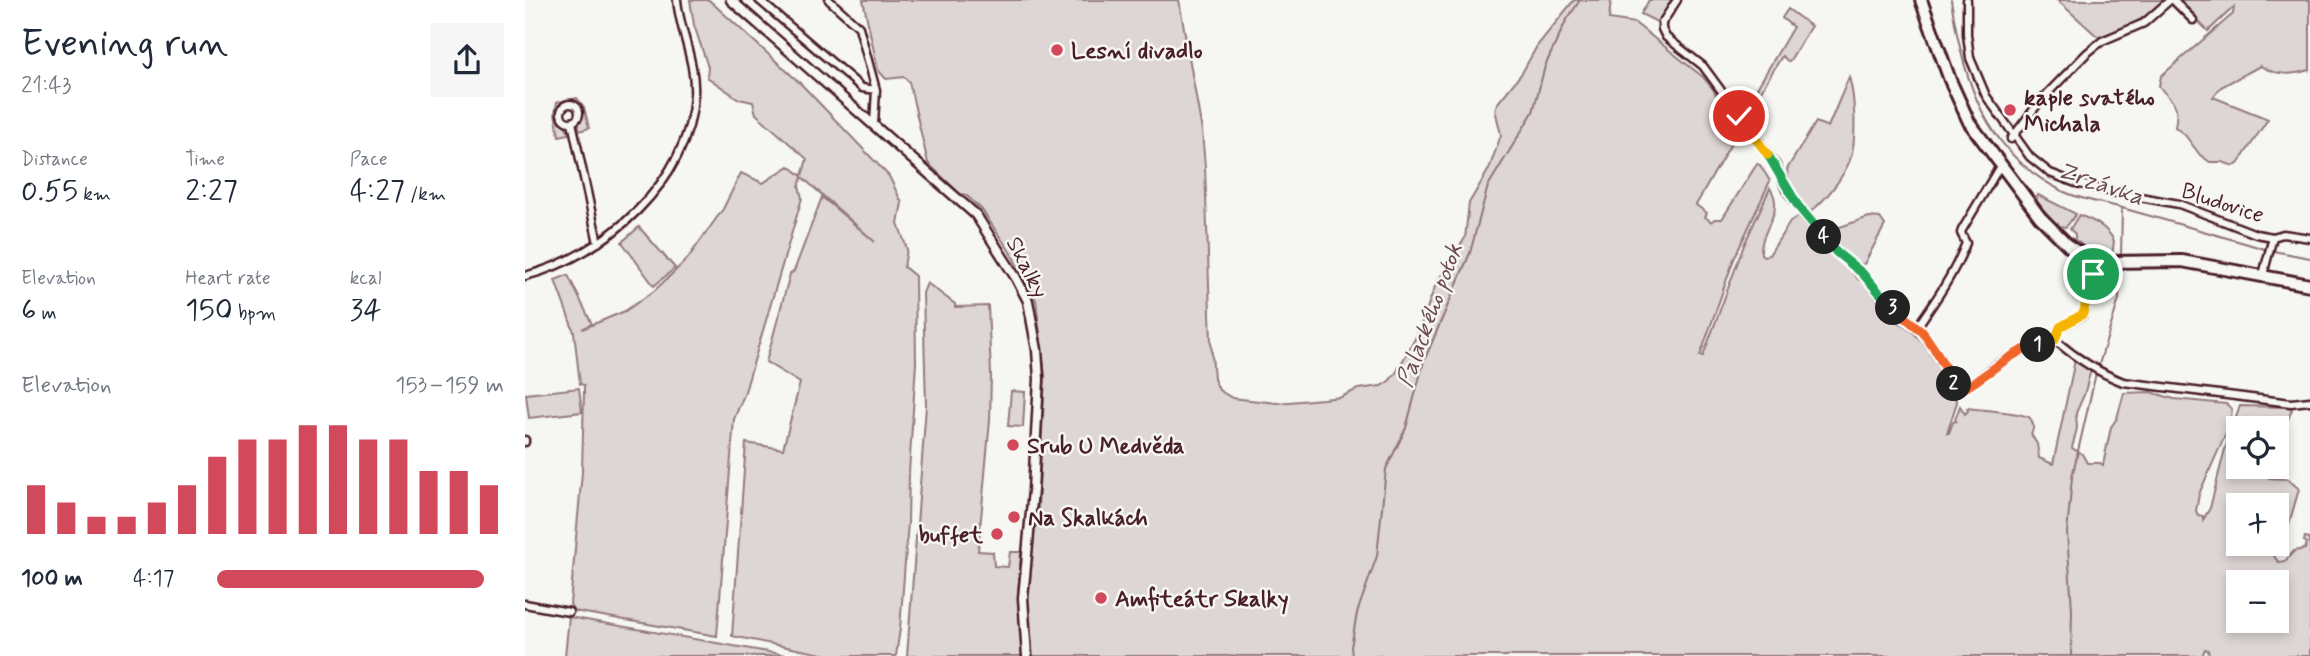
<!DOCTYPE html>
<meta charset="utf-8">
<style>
:root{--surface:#fff;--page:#f6f6f7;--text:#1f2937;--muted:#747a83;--accent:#d1495b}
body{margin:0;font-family:Mynerve,sans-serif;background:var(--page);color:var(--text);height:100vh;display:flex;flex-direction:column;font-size:26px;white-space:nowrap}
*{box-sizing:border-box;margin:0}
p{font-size:23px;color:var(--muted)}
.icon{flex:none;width:38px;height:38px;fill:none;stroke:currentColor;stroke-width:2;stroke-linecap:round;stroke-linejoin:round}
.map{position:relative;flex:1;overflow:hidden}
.sheet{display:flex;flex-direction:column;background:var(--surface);width:525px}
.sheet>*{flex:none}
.controls{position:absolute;left:1701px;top:416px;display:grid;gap:14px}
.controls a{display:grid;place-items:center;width:63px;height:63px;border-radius:0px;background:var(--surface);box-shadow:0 4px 10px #0003;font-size:35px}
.pin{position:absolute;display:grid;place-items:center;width:60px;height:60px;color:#fff;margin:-30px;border:4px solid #fff;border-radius:50%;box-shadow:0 2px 7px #0007}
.km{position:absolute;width:35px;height:35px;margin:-18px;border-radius:50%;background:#222;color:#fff;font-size:19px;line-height:35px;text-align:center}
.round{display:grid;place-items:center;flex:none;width:74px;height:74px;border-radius:0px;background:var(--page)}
.head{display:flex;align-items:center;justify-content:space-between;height:119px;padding:0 21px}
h1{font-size:38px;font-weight:600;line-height:52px}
.figures{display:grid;grid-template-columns:repeat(3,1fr);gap:10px;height:119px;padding:7px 21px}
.figures div{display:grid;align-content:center}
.figures b{font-size:30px;font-weight:600}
.figures small{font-size:19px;font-weight:400}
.figures p{font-size:19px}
.chart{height:196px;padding:14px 21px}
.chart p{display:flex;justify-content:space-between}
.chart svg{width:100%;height:126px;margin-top:7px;stroke:var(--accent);stroke-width:6}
ul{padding:0 21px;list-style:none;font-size:23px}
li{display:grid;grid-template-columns:112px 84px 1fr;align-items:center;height:52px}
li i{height:18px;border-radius:9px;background:var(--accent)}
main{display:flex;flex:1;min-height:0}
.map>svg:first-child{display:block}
</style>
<main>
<section class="sheet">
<div class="head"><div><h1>Evening run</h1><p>21:43</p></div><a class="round"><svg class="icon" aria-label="share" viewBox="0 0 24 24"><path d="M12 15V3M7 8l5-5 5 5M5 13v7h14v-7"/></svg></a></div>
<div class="figures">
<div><p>Distance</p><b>0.55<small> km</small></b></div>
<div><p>Time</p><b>2:27</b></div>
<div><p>Pace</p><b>4:27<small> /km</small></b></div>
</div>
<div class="figures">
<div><p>Elevation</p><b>6<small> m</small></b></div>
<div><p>Heart rate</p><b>150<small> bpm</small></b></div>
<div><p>kcal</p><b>34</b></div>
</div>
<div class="chart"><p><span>Elevation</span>153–159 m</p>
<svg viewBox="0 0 160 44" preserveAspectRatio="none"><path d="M5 44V27M15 44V33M25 44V38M35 44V38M45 44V33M55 44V27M65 44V17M75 44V11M85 44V11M95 44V6M105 44V6M115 44V11M125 44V11M135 44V22M145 44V22M155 44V27"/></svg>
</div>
<ul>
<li><b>100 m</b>4:17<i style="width:93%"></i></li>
</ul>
</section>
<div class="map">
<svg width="1785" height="656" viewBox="0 0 1785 656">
<rect width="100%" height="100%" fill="#f6f6f2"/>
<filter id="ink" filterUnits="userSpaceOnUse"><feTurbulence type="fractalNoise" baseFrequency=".0143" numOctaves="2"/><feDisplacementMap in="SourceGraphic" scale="14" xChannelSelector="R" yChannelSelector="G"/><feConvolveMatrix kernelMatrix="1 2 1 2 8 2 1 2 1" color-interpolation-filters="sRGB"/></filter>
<g filter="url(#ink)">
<path fill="#ddd6d5" stroke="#947a80" stroke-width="2" fill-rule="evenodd" d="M165 0H184L276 84 364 176 377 203 373 223 382 249 379 267 390 276 391 363 384 473 383 522 375 629 371 656H307L207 636 221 443 258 449 275 383 241 362 265 274 269 271 297 197 350 242 277 177 274 186 277 198 219 395 209 419 192 636 49 611 45 604 57 472 59 392V385L55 384 49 332 30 280 43 275 67 324 57 329 100 311 129 291 148 273 163 258 198 209 216 173 238 183 264 166 277 176 282 159 231 114 228 102 214 99 182 77 183 67 169 25Z
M338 0H654L677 131 680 167 686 342 689 379 694 390 707 398 752 403 798 399 816 397 833 389 856 386 864 381 871 373 892 335 911 284 940 238 944 203 964 169 976 135 970 109 972 104 997 73 1012 46 1049 0H1086L1084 19 1110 23 1178 77 1188 89 1197 107V112L1212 133 1171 205 1182 213 1180 217 1187 222 1189 219H1197L1232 164 1235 165 1245 181 1209 259 1175 356H1178L1219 245 1245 188C1261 212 1234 230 1236 254L1239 256 1244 255 1265 222 1276 215 1295 237 1293 238V240L1297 241 1334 280H1341L1358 304 1363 319C1397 324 1416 375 1432 402L1422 433H1424L1428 422 1431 421 1430 420 1435 406 1440 414 1443 411 1442 408C1454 410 1498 412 1505 418 1509 423 1509 429 1506 434L1512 444 1514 458 1528 464 1550 360 1566 370 1559 395 1551 413 1552 428 1547 448 1557 454 1562 463H1575L1578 465 1586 427 1592 418 1599 393 1626 392 1649 399 1701 404 1707 409 1705 424 1674 494 1671 511 1673 515 1678 516V520L1685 508 1700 449 1715 406 1764 407 1767 410 1761 424 1752 438V429H1713V467H1745L1744 478 1763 479 1774 489 1760 538 1755 544 1748 546C1747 553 1749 558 1754 562L1760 561 1769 551 1780 549 1782 543 1779 541 1780 537 1785 538V656H1684L1683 650 1680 649 1677 656H502L498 598 506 519 511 523 513 508 520 376 511 300 485 252 457 210 441 195 435 194 403 163 384 82 379 77 361 79 353 70ZM1713 506H1752V544H1713ZM1713 583H1752V621H1713Z
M1124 0H1149L1134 23 1116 14Z
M1532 0H1640C1621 17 1598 34 1572 36Z
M1652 0H1785V70C1767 75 1752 76 1735 66L1696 87 1688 97 1743 119 1713 164 1709 166 1697 162H1685L1675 155 1660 135 1650 127C1655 101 1647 104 1634 86L1636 76 1708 14 1709 7 1683 31Z
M1263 9 1286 26 1264 62 1257 56 1221 116 1218 112 1268 27 1257 18Z
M1324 77C1330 96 1332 141 1325 160 1318 178 1300 201 1285 212 1272 203 1263 185 1262 169L1291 122 1303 127Z
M52 98 59 107 64 128 54 131C52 123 59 116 56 109 51 96 32 101 33 114 34 122 43 125 44 134L34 136 30 113 32 102Z
M1513 195 1551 214 1541 227 1534 226 1533 223 1531 225 1511 201Z
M1554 215C1569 221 1582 226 1589 241L1587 256 1561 248 1550 240V234L1545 229Z
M1344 217 1355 218 1360 225 1339 264 1332 265 1319 255 1300 235 1303 231Z
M114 227 150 268 129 286 97 242Z
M402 283 430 304V307L463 306 466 374 465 420 453 551 468 552 469 566 483 567 485 552H496L493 597 497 656H382L401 406 398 293Z
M54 388 57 412 4 418 1 394Z
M486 391 500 392 498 427 483 426Z
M44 617 266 656H40Z"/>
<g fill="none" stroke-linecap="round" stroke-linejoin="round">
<path stroke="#8e747a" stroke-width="2" d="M1426 0C1438 79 1459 152 1537 191 1558 201 1581 203 1604 210 1650 223 1696 236 1743 250
M1748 251 1785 258
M1596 256 1597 209
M1573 368 1594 299 1595 265
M827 656 826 647 832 613 852 556 861 469 881 428 899 361 945 253 963 186 1008 112 1020 66 1041 21 1055 0
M1546 656 1547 610 1542 533 1547 477 1571 373"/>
<g stroke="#4a1f2b" stroke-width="11">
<path id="minor" d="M234 0 337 88 351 90
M304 0 334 27 351 90 349 124
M1152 0 1137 23V29L1141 37 1178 66 1251 165 1261 190 1273 206 1311 252 1337 273 1358 299 1397 331 1412 353 1427 382 1436 390C1450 383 1460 373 1473 364 1491 352 1509 345 1530 340
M1442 0V34L1445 58 1461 96 1505 157 1525 173 1551 183 1587 192 1654 204 1731 234 1748 237 1758 234 1785 238
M1648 0 1668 20
M36 113a9 9 0 1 1 18 0a9 9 0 1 1-18 0Z
M47 122 73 243
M1486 139 1516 100 1562 53 1577 41 1619 23 1645 0
M1738 275 1748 237
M0 276C79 256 165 181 169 95 171 62 155 32 152 0
M1392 327C1411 300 1429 274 1441 243L1436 233 1437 230 1475 166
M1530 340C1551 358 1572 372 1598 382L1766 403 1785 401
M1530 340 1535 327 1558 315 1573 260
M0 440V442
M0 604 44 612"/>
</g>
<g stroke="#4a1f2b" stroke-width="13">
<path id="tertiary" d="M206 0 451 215 491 278 503 301 512 350 514 379 508 490 498 598 502 656"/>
</g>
<g stroke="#4a1f2b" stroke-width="16">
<path id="primary" d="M1396 0 1425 80 1444 122 1515 217 1545 247 1560 256 1584 262 1657 261 1785 285"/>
</g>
<use href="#minor" stroke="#f6f6f2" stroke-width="6"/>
<use href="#tertiary" stroke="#f6f6f2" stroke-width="8"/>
<use href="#primary" stroke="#f6f6f2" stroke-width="10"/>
</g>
</g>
<g fill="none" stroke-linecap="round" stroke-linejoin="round" filter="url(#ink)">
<g stroke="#fff" stroke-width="14">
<path id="split-1" d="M1513 345 1530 340 1535 327 1558 314 1568 274"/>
</g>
<g stroke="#fff" stroke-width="14">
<path id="split-2" d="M1429 384 1436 390C1462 377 1483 352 1513 345"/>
</g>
<g stroke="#fff" stroke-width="14">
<path id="split-3" d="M1368 308 1397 331 1412 353 1429 384"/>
</g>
<g stroke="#fff" stroke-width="14">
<path id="split-4" d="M1299 237 1311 252 1337 273 1368 308"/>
</g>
<g stroke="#fff" stroke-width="14">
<path id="split-5" d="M1243 155 1273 206 1299 237"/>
</g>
<g stroke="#fff" stroke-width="14">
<path id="split-6" d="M1214 116 1243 155"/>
</g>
<use href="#split-1" stroke="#f5b400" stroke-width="9"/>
<use href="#split-2" stroke="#f0652b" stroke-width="9"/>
<use href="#split-3" stroke="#f0652b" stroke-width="9"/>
<use href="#split-4" stroke="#22a559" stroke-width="9"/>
<use href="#split-5" stroke="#22a559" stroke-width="9"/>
<use href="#split-6" stroke="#f5b400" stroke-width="9"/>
</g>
<g fill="#d1495b" stroke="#f6f6f2" stroke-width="2.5">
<circle cx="532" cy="50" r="7"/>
<circle cx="1485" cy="110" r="7"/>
<circle cx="488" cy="445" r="7"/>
<circle cx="489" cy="517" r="7"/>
<circle cx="472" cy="534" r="7"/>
<circle cx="576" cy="598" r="7"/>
</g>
<g text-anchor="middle" stroke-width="5" stroke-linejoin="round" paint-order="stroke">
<g font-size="23" font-weight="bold" fill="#4a1f2b" stroke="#f6f6f2" text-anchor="start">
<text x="546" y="58">Lesní divadlo</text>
<text x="1499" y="105">kaple svatého<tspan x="1499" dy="26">Michala</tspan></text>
<text x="502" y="453">Srub U Medvěda</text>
<text x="503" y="525">Na Skalkách</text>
<text x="458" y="542" text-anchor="end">buffet</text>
<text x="590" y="606">Amfiteátr Skalky</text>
</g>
<g font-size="23" fill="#4a1f2b" stroke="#f6f6f2">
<text transform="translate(1698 202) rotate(18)" y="8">Bludovice</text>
<text transform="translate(503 267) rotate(63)" y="8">Skalky</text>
</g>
<g font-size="24" font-style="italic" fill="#6c4a52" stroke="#f6f6f2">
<text transform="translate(1576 183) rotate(19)" y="8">Zrzávka</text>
<text transform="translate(904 315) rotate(-70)" y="8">Palackého potok</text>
</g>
</g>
</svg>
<div class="controls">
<a><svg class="icon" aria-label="locate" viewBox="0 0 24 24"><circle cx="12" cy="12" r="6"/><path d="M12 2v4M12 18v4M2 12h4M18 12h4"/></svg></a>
<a>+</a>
<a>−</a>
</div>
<div class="pin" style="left:1568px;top:274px;background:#1e9e55"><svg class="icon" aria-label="arrive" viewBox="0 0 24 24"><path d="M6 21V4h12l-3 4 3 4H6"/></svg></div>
<div class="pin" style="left:1214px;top:116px;background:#d93025"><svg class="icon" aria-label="check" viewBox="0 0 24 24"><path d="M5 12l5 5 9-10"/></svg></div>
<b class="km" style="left:1513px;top:345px">1</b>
<b class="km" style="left:1429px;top:384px">2</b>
<b class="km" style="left:1368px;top:308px">3</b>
<b class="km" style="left:1299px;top:237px">4</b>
</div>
</main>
